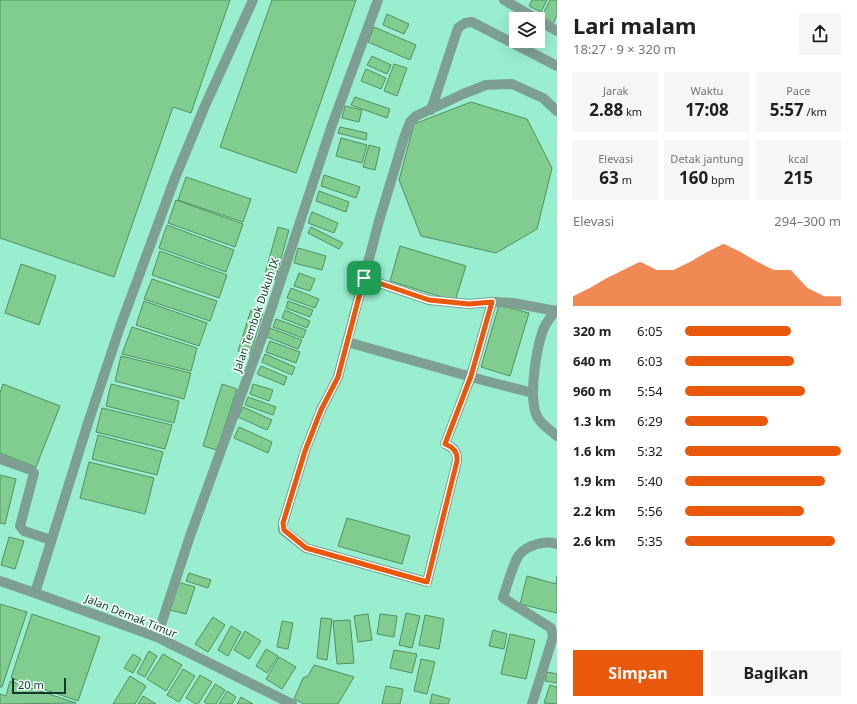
<!DOCTYPE html>
<html lang="id">
<meta charset="utf-8">
<style>
:root{--surface:#fff;--page:#f6f6f6;--text:#202124;--muted:#757577;--accent:#ea580c}
body{margin:0;font-family:"Noto Sans",sans-serif;background:var(--page);color:var(--text);height:100vh;display:flex;flex-direction:column;font-size:15px;white-space:nowrap}
*{box-sizing:border-box;margin:0}
p{font-size:13px;color:var(--muted)}
.icon{flex:none;width:22px;height:22px;fill:none;stroke:currentColor;stroke-width:2;stroke-linecap:round;stroke-linejoin:round}
.map{position:relative;flex:1;overflow:hidden}
.details{display:flex;flex-direction:column;background:var(--surface);width:300px}
.details>*{flex:none}
.buttons{position:absolute;left:509px;top:12px;display:grid;gap:8px}
.buttons a{display:grid;place-items:center;width:36px;height:36px;border-radius:0px;background:var(--surface);box-shadow:0 4px 16px #0002;font-size:20px}
.scale{position:absolute;left:12px;bottom:10px;width:54px;box-sizing:border-box;padding-left:4px;border:2px solid #14382c;border-top:0;font-size:11px;line-height:14px;white-space:nowrap;color:#14382c;-webkit-text-stroke:3px #effff8;paint-order:stroke}
.pin{position:absolute;display:grid;place-items:center;width:34px;height:34px;color:#fff;margin:-17px;border-radius:8px;box-shadow:0 2px 6px #0006}
.round{display:grid;place-items:center;flex:none;width:42px;height:42px;border-radius:0px;background:var(--page)}
.overview{display:flex;align-items:center;justify-content:space-between;height:68px;padding:0 16px}
h1{font-size:22px;font-weight:700;line-height:30px}
.stats{display:grid;grid-template-columns:repeat(3,1fr);gap:6px;height:68px;padding:4px 16px}
.stats div{display:grid;align-content:center;border-radius:0px;background:var(--page);text-align:center}
.stats b{font-size:17px;font-weight:700}
.stats small{font-size:11px;font-weight:400}
.stats p{font-size:11px}
.chart{height:112px;padding:8px 16px}
.chart p{display:flex;justify-content:space-between}
.chart svg{width:100%;height:72px;margin-top:4px;fill:var(--accent);opacity:.7}
.button{display:flex;gap:8px;margin-top:auto;padding:8px 16px}
.button a{flex:1;height:46px;border-radius:0px;background:var(--accent);color:#fff;font-size:16px;font-weight:700;line-height:46px;text-align:center}
.button a+a{background:var(--page);color:var(--text)}
ul{padding:0 16px;list-style:none;font-size:13px}
li{display:grid;grid-template-columns:64px 48px 1fr;align-items:center;height:30px}
li i{height:10px;border-radius:5px;background:var(--accent)}
main{display:flex;flex:1;min-height:0}
.map>svg:first-child{display:block}
</style>
<main>
<div class="map">
<svg width="557" height="704" viewBox="0 0 557 704">
<rect width="100%" height="100%" fill="#98eecf"/>
<path fill="#81cd90" stroke="#558f60" d="M0 0H230L191 113 173 107 114 277 0 238Z
M272 0H356L296 173 220 147Z
M532 0H547L541 12 529 6Z
M550 0H557V15L552 26 540 20Z
M387 14 409 24 404 34 383 25Z
M374 27 416 45 410 60 368 42Z
M372 56 391 65 387 74 367 65Z
M394 64 407 68 397 96 384 91Z
M366 69 386 78 381 89 361 81Z
M355 97 390 109 387 118 351 105Z
M471 102 527 119 552 168 537 229 496 253 421 236 399 180 414 124Z
M345 106 362 110 359 122 342 118Z
M340 127 367 133 366 140 338 133Z
M341 138 367 145 362 163 336 156Z
M369 145 380 148 375 170 363 167Z
M324 175 360 187 356 198 321 186Z
M186 177 251 199 243 222 178 200Z
M319 191 349 202 346 212 316 201Z
M176 200 243 224 235 247 168 223Z
M312 212 338 223 334 233 308 223Z
M167 225 234 250 226 272 159 248Z
M278 227 289 230 275 280 264 277Z
M311 227 343 243 339 249 308 233Z
M400 246 466 266 455 301 390 281Z
M298 248 326 256 322 270 294 263Z
M160 251 227 275 219 298 152 275Z
M21 264 56 276 39 325 5 313Z
M299 273 315 279 310 291 294 286Z
M152 279 217 301 210 321 144 299Z
M291 288 319 299 315 308 287 298Z
M144 301 207 323 199 346 136 325Z
M288 301 313 310 310 317 286 308Z
M499 305 529 313 510 376 481 367Z
M251 310 263 313 250 354 238 351Z
M285 310 310 321 307 328 282 318Z
M276 319 306 330 303 338 273 327Z
M132 327 197 348 191 371 122 354Z
M270 328 302 340 298 349 267 337Z
M270 341 300 352 296 363 266 352Z
M265 354 295 367 292 375 262 362Z
M121 356 191 373 184 399 115 381Z
M261 366 287 377 284 385 257 374Z
M3 384 60 406 36 467 0 453V393Z
M111 384 179 401 174 423 106 406Z
M222 384 237 389 217 450 203 446Z
M253 384 273 390 269 401 250 394Z
M248 397 276 407 273 415 245 405Z
M243 407 272 420 267 430 238 417Z
M102 408 172 425 165 449 96 432Z
M239 427 272 442 268 453 234 438Z
M98 435 163 452 157 475 92 459Z
M89 462 154 478 145 514 80 498Z
M0 475 16 479 5 524 0 523Z
M347 518 410 536 402 564 338 546Z
M9 537 24 541 15 569 1 565Z
M189 573 211 580 208 588 186 581Z
M527 576 556 584 557 576V613L520 604Z
M178 582 195 587 186 614 170 610Z
M0 604 27 612 2 687H0Z
M406 613 420 616 412 648 399 645Z
M32 614 100 637 78 701 11 678Z
M368 614 372 640 358 642 354 616Z
M380 614 397 616 394 637 377 634Z
M425 615 444 619 439 649 419 645Z
M213 617 225 625 208 652 195 644Z
M321 618 332 619 327 660 317 658Z
M350 620 354 663 337 664 333 621Z
M282 621 293 623 288 649 277 647Z
M231 626 241 632 228 656 218 650Z
M493 630 507 634 504 649 489 646Z
M245 631 261 641 249 659 234 650Z
M510 634 535 640 526 679 501 674Z
M266 649 278 656 267 673 256 666Z
M394 650 417 654 412 673 390 668Z
M149 651 157 656 145 677 137 673Z
M133 654 141 659 133 673 124 668Z
M163 654 182 665 166 691 147 679Z
M279 657 296 667 282 689 266 679Z
M421 659 435 662 427 694 414 691Z
M314 665 354 677 338 704H304L294 699 303 678 308 676Z
M183 669 195 676 179 702 167 695Z
M547 672 557 674V683L545 681Z
M200 675 212 682 198 704H196L186 698Z
M130 676 146 686 135 704H113Z
M10 681 76 703 0 704V694L6 696Z
M215 684 225 690 216 704H208L204 702Z
M550 685 557 687V704L544 703Z
M386 686 403 689 400 704H382Z
M227 691 236 697 232 704H219Z
M432 694 450 699 448 704H430Z
M143 696 156 704H138Z
M241 697 253 704H237Z"/>
<g fill="none" stroke-linecap="round" stroke-linejoin="round">
<path stroke="#7ea093" stroke-width="10" d="M504 0 537 19
M538 20 557 31
M431 110 458 28 465 23 472 22 557 66
M364 278 429 300 469 304 492 302 513 303 556 311
M557 310C551 315 544 326 542 333 536 351 529 396 536 414 539 423 550 430 557 436
M347 342 338 377 321 410 305 451 283 523V530L306 548 427 582 457 461C458 452 453 447 445 444L471 376 492 302
M533 393 486 381 347 342 379 221 404 138 410 122 416 116 463 94 486 85 512 84 543 98 557 111
M0 459 31 470 34 473 20 526 24 531 51 540
M0 581 35 593 157 637 292 704
M35 593 88 423 120 327 175 178 204 108 253 0
M157 637 190 536 261 340 332 125 378 0
M532 704 553 637 551 628 503 598C506 588 514 562 519 555 527 545 545 540 557 544"/>
</g>
<g fill="none" stroke-linecap="round" stroke-linejoin="round">
<g stroke="#fff" stroke-width="8">
<path id="route" d="M364 278 429 300 469 304 492 302 471 376 445 444C453 447 458 452 457 461L427 582 306 548 284 530 283 523 305 451 321 410 338 377Z"/>
</g>
<use href="#route" stroke="#ea580c" stroke-width="5"/>
</g>
<g text-anchor="middle" stroke-width="3.5" stroke-linejoin="round" paint-order="stroke">
<g font-size="11" fill="#14382c" stroke="#effff8">
<text transform="translate(256 315) rotate(-71)" y="4">Jalan Tembok Dukuh IX</text>
<text transform="translate(131 616) rotate(22)" y="4">Jalan Demak Timur</text>
</g>
</g>
</svg>
<div class="buttons">
<a><svg class="icon" aria-label="layers" viewBox="0 0 24 24"><path d="M12 4l9 5-9 5-9-5zM3 14l9 5 9-5"/></svg></a>
</div>
<div class="scale">20 m</div>
<div class="pin" style="left:364px;top:278px;background:#1e9e55"><svg class="icon" aria-label="arrive" viewBox="0 0 24 24"><path d="M6 21V4h12l-3 4 3 4H6"/></svg></div>
</div>
<section class="details">
<div class="overview"><div><h1>Lari malam</h1><p>18:27 · 9 × 320 m</p></div><a class="round"><svg class="icon" aria-label="share" viewBox="0 0 24 24"><path d="M12 15V3M7 8l5-5 5 5M5 13v7h14v-7"/></svg></a></div>
<div class="stats">
<div><p>Jarak</p><b>2.88<small> km</small></b></div>
<div><p>Waktu</p><b>17:08</b></div>
<div><p>Pace</p><b>5:57<small> /km</small></b></div>
</div>
<div class="stats">
<div><p>Elevasi</p><b>63<small> m</small></b></div>
<div><p>Detak jantung</p><b>160<small> bpm</small></b></div>
<div><p>kcal</p><b>215</b></div>
</div>
<div class="chart"><p><span>Elevasi</span>294–300 m</p>
<svg viewBox="0 0 160 44" preserveAspectRatio="none"><path d="M0 44V38L10 33L20 27L30 22L40 17L50 22L60 22L70 17L80 11L90 6L100 11L110 17L120 22L130 22L140 33L150 38L160 38V44z"/></svg>
</div>
<ul>
<li><b>320 m</b>6:05<i style="width:68%"></i></li>
<li><b>640 m</b>6:03<i style="width:70%"></i></li>
<li><b>960 m</b>5:54<i style="width:77%"></i></li>
<li><b>1.3 km</b>6:29<i style="width:53%"></i></li>
<li><b>1.6 km</b>5:32<i style="width:100%"></i></li>
<li><b>1.9 km</b>5:40<i style="width:90%"></i></li>
<li><b>2.2 km</b>5:56<i style="width:76%"></i></li>
<li><b>2.6 km</b>5:35<i style="width:96%"></i></li>
</ul>
<div class="button"><a>Simpan</a><a>Bagikan</a></div>
</section>
</main>
